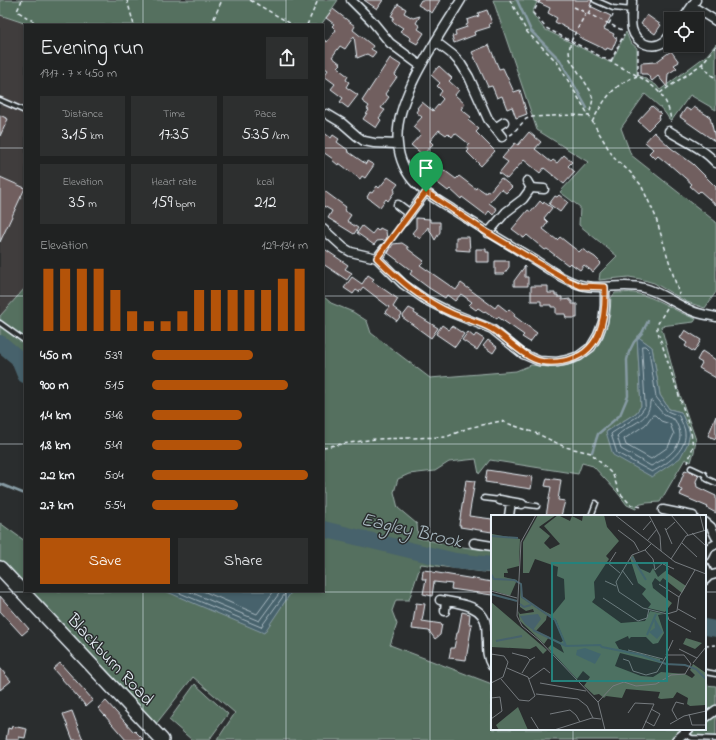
<!DOCTYPE html>
<meta charset="utf-8">
<style>
:root{--surface:#202222;--page:#2d2f2f;--text:#f1f3f6;--muted:#a2a4a5;--line:#3d3f40;--accent:#b45309}
body{margin:0;font-family:"Indie Flower",sans-serif;background:var(--page);color:var(--text);height:100vh;display:flex;flex-direction:column;font-size:15px;white-space:nowrap}
*{box-sizing:border-box;margin:0}
p{font-size:13px;color:var(--muted)}
.icon{flex:none;width:22px;height:22px;fill:none;stroke:currentColor;stroke-width:2;stroke-linecap:round;stroke-linejoin:round}
.map{position:relative;flex:1;overflow:hidden}
.drawer{position:absolute;left:24px;top:24px;width:300px;height:568px;display:flex;flex-direction:column;background:var(--surface);border-radius:0px;box-shadow:0 2px 6px #0003,0 0 0 1px var(--line)}
.drawer>*{flex:none}
.buttons{position:absolute;left:664px;top:12px;display:grid;gap:8px}
.buttons a{display:grid;place-items:center;width:40px;height:40px;border-radius:0px;background:var(--surface);box-shadow:0 2px 6px #0003,0 0 0 1px var(--line);font-size:20px}
.pin{position:absolute;display:grid;place-items:center;width:34px;height:34px;color:#fff;margin:-41px -17px;border-radius:50% 50% 50% 0;rotate:-45deg;box-shadow:0 0 4px #0007}
.pin .icon{rotate:45deg}
.round{display:grid;place-items:center;flex:none;width:42px;height:42px;border-radius:0px;background:var(--page)}
.headline{display:flex;align-items:center;justify-content:space-between;height:68px;padding:0 16px}
h1{font-size:22px;font-weight:600;line-height:30px}
.stats{display:grid;grid-template-columns:repeat(3,1fr);gap:6px;height:68px;padding:4px 16px}
.stats div{display:grid;align-content:center;border-radius:0px;background:var(--page);text-align:center}
.stats b{font-size:17px;font-weight:600}
.stats small{font-size:11px;font-weight:400}
.stats p{font-size:11px}
.chart{height:112px;padding:8px 16px}
.chart p{display:flex;justify-content:space-between}
.chart svg{width:100%;height:72px;margin-top:4px;stroke:var(--accent);stroke-width:6}
.cta{display:flex;gap:8px;margin-top:auto;padding:8px 16px}
.cta a{flex:1;height:46px;border-radius:0px;background:var(--accent);color:#fff;font-size:16px;font-weight:600;line-height:46px;text-align:center}
.cta a+a{background:var(--page);color:var(--text)}
ul{padding:0 16px;list-style:none;font-size:13px}
li{display:grid;grid-template-columns:64px 48px 1fr;align-items:center;height:30px}
li i{height:10px;border-radius:5px;background:var(--accent)}
.map>svg:first-child{display:block}
</style>
<div class="map">
<svg width="716" height="740" viewBox="0 0 716 740">
<rect width="100%" height="100%" fill="#2a2d2e"/>
<filter id="ink" filterUnits="userSpaceOnUse"><feTurbulence type="fractalNoise" baseFrequency=".025" numOctaves="2"/><feDisplacementMap in="SourceGraphic" scale="8" xChannelSelector="R" yChannelSelector="G"/><feConvolveMatrix kernelMatrix="1 2 1 2 8 2 1 2 1" color-interpolation-filters="sRGB"/></filter>
<g filter="url(#ink)">
<path fill="#3f3c3c" d="M0 15 30 25H25V288L0 316Z"/>
<path fill="#546f5e" stroke="#9eb0ab" fill-rule="evenodd" d="M0 0H338L321 25H30L0 15Z
M493 0H538L532 13 544 29 611 63 626 32 630 42 637 48V74L656 85 660 90 707 55 716 44V110L690 95 672 120 669 119C663 108 654 102 645 94L621 128 631 155 716 222V292L705 308 687 302 654 283 640 279 629 277 599 280 600 273 617 256 579 225 580 207 560 192 588 162 537 130Z
M25 288V361L21 354 0 337V326L3 327 0 323V316Z
M615 293C621 293 628 292 634 293 656 296 675 312 696 319L694 322 661 326 678 389 696 440 694 452 691 462 685 459 660 502 646 503 637 505 636 509 627 505 617 492 593 466 582 463 578 474 490 460 479 474 476 459 449 462 435 471 409 474 398 479 394 492 398 508 417 524 418 538 455 546 492 551V573L421 564 409 600H396L392 611 397 624 390 645 492 684V729H705V685L716 686V740H217L235 713 193 677 156 724 29 591H323V296L331 303 353 312 367 321 371 333 430 378 516 371 531 365 548 367 565 366 581 361 594 350 603 337 610 315 611 298ZM637 336 652 347 660 395 669 409 681 412 690 433 607 431 636 413 641 406Z
M0 523 25 541V586L0 560Z
M195 684 228 714 209 740H192L169 720Z"/>
<path fill="#47626c" stroke="#879ba4" d="M637 336 652 347 660 395 669 409 681 412 690 433 687 445 680 458 652 477 613 455 606 432 636 413 641 406Z
M165 591H292L264 633Z"/>
<g fill="none" stroke-linecap="round" stroke-linejoin="round">
<path stroke="#a8b8c0" stroke-width="1" d="M642 346H645L649 350 656 397 667 411 679 416C681 421 685 428 685 433 687 451 665 465 652 472L617 453 611 434 612 433 638 416 645 407Z
M652 401 664 415 675 420C677 424 680 430 680 435 680 450 663 460 651 466L621 449 617 436C628 424 650 422 650 402Z
M653 415H655L661 421 670 424 674 434 668 447 651 459 626 445 624 439 645 425Z
M175 591 261 627 287 591
M188 591 259 621 281 591
M203 591 257 614 274 591"/>
<path stroke="#879ba4" stroke-width="2.5" d="M517 0 531 31 560 60 587 108
M592 452 598 434 620 415 628 396 627 360 629 352 634 342 642 333 648 321
M0 484 25 494"/>
<path stroke="#47626c" stroke-width="16" d="M0 343 18 358 25 375
M323 529 455 561 492 565
M705 627 716 629"/>
</g>
<path fill="#715e5e" stroke="#e8f1f8" d="M364 0H383L377 9Z
M421 0H440L432 13 418 5Z
M533 0H592L590 6 611 16 604 29 614 34 613 36 617 38 612 50 607 48 606 50 596 45 579 37 580 35 555 22 557 18 548 13 550 8Z
M398 4 406 9 404 13 413 18 420 16 416 23 420 26 418 29 424 33 417 44 410 40 411 38 400 31 403 28 392 21 394 17 391 16Z
M333 9 355 26 353 30 373 46 371 49 376 52 372 57 367 54 357 58 354 36 345 49 340 46 332 57 341 64 338 67 341 69 340 70 348 76 346 80 349 82 346 87 358 95 348 108 340 102 343 98 331 89 335 84 324 76 328 70 323 67V39L327 42 336 30 332 26 334 24 326 18Z
M487 10 492 23 489 24 490 27 474 32 475 35 454 43 452 36 456 35 455 31 467 27 466 25 468 24 467 20 479 16 478 13Z
M647 15 661 25 655 34 641 24Z
M489 45 499 69 503 68 514 92 520 90 527 114 516 118 512 107 507 109 502 96 497 98 492 86 488 87 472 52Z
M671 51 679 62 674 65 677 68 668 74 667 87 658 76 652 81 647 74H641V63L656 62Z
M390 58 401 65 395 75 397 77 385 94 389 97 381 108 385 110 379 118 381 120 376 128 363 119 369 110 367 109 369 106 362 101Z
M439 66 452 78 449 81 459 90 455 95 465 104 461 109 471 117 468 120 479 129 476 132 495 151 481 166 467 152 469 150 467 147 469 144 455 133 452 137 448 133 446 135 439 130 430 141 433 144 423 155 411 145 421 134 413 127 422 117 416 112 418 109 417 108 422 102 433 111 443 99 439 95 442 91 437 86 440 83 431 75Z
M652 106 661 114 658 117 659 119 648 130 638 121Z
M694 107 710 117 716 142 680 117 686 108 691 111Z
M0 115 8 119 0 136Z
M323 132 331 138 333 135 339 139 337 142 348 150 347 151 366 164 367 161 374 165 365 178 362 176 360 179 339 163 338 165 332 160 333 159 323 152Z
M529 132 541 142 535 149 551 162 553 160 557 163 564 155 572 162 568 166 575 172 564 184 544 168 540 173 524 160 507 179 499 173 508 162 502 158 515 143 518 145Z
M654 132 671 148 693 164 716 187V205L700 191 698 193 690 186 692 184 669 164V165L658 156 655 159 649 153 653 149 645 142Z
M433 162 456 179 459 176 476 189 477 187 486 193 487 191 489 192 501 178 512 187 506 193 501 189 489 203 497 209 493 215 489 211 486 215 462 197 461 199 450 189 448 191 430 177 434 173 428 168Z
M0 177 25 188 0 242Z
M388 177 398 184 394 189 395 191 388 201 386 199 380 207 367 197 370 192 372 193 377 186 379 188Z
M323 190 346 207 344 210 351 215 347 221 358 228 354 234 328 218 332 211 324 206 323 208Z
M559 195 568 202 560 212 549 204 555 196 557 197Z
M540 201 543 204 544 202 552 208 544 218 548 222 543 229 557 240 560 237 579 252 582 249 595 257 601 263 593 272 584 265 580 270 570 263 568 265 547 249 545 250 527 235 524 238 512 229 528 210 531 212Z
M416 218 430 219V222H440V232L435 240 428 227 420 239 412 233 416 228Z
M362 226 372 234 376 229 378 231 380 228 386 231 387 240 377 241 374 245 357 233Z
M456 237H469L470 251 456 250Z
M402 243 408 247V249L424 261 420 265 456 290 461 283 495 308 498 304 507 311 509 309 515 314 514 316 537 333 530 342 522 337 524 335 498 317 497 319 485 311 484 312 478 308 476 310 469 305 472 302 461 294 455 301 447 295 445 298 429 288 410 274 412 271 388 253 393 244Z
M323 248 348 265 345 269 352 273 347 280 323 264Z
M476 249H486V252H489V262H476Z
M495 261H509V267L504 274H495Z
M525 266V277H528V286H514V281Z
M368 275 374 279 372 281 398 299 393 307 402 314 397 321 385 312 389 307 363 287 359 292 356 290 353 294 344 288 352 277 362 284Z
M531 286H548V293H555V295H558V297H562V300L570 299V301H572V304H577V318H566L565 314H556V307H551V305H541V301H531Z
M409 308 415 311 414 313 438 328 431 338 402 317Z
M442 325 449 330 452 326 464 334 455 347 436 334Z
M685 330 701 340 694 352 685 346 687 343 680 338Z
M468 332 474 337 476 334 484 339 477 350 462 340Z
M488 340 497 347 493 353 483 346Z
M702 351 716 360V378L699 368 702 363 697 360Z
M716 416V439L708 436Z
M487 470 533 477 531 489 485 482Z
M685 470 699 475 696 481 697 487 716 496V513L707 508 708 507 680 495 682 490 678 488Z
M547 478 561 480 558 500 565 501 561 516H546L551 487 545 486Z
M466 480 475 481 469 516 492 519V532L460 527 461 525H459Z
M423 570 432 571V572L492 582V595L451 589 452 584 434 582 432 596 423 594 426 579H422Z
M0 596 29 629 22 635 0 611Z
M416 603 425 604 422 621 442 624 440 635 435 639 429 631 412 629Z
M462 612 470 614 469 624H472L466 660 449 658 451 648H454L457 633H458Z
M60 663 93 700 86 706 53 669Z
M0 668 11 681 0 690Z
M106 701 134 732 135 731 144 740H126L98 708Z
M72 711 83 740H73L63 714Z
M12 726 27 729 25 738 19 737V740H6L8 728 11 729Z"/>
<g fill="none" stroke-linecap="round" stroke-linejoin="round">
<g stroke="#e8f1f8" stroke-width="7">
<path id="service" d="M595 0 613 8 632 10
M0 100 25 111
M0 323 25 341
M691 468 704 474 707 479 716 483
M484 498 500 500
M522 504 537 506
M591 516 596 503
M705 672 716 674
M683 734 692 738 716 739"/>
</g>
<g stroke="#e8f1f8" stroke-width="11">
<path id="minor" d="M351 0 372 21 390 43 421 66
M461 0C439 37 392 101 398 144 399 159 406 174 416 184 427 195 441 202 453 210 478 226 503 241 528 256 545 266 562 280 581 285 601 291 623 282 644 288 660 292 674 303 690 310 698 314 707 315 716 317
M632 0C632 9 630 20 632 29 636 43 652 51 665 41 667 39 669 36 671 34
M692 6 716 21
M683 19 696 0
M436 42 453 55 461 64 469 77 488 119 502 137
M327 114 342 123 357 136 364 141 374 143 397 144
M495 128 504 122
M669 131C685 141 704 149 716 163
M527 181 531 188 544 189
M398 205 410 214
M404 221 426 192
M323 229 344 248 351 252 377 258 403 284 426 300 452 313 492 329 523 354 539 361 557 362 567 360 579 356 591 347 598 335 603 322 605 306V287
M488 233 506 212 523 199 531 188
M377 258 385 248
M500 500 522 504
M663 510 693 516
M509 516 511 502
M705 522 711 527 716 537
M474 543 492 546
M705 556 709 548 716 544
M705 567 709 576
M705 580 709 576 716 574
M440 600C456 603 483 604 486 625 487 631 486 636 487 641 487 650 487 658 492 666
M445 611 446 601
M705 718 716 710
M676 740 689 729"/>
</g>
<g stroke="#e8f1f8" stroke-width="16">
<path id="trunk" d="M0 568 162 740"/>
</g>
<path stroke="#e8f1f8" stroke-width="1.5" stroke-dasharray="4 3" stroke-linecap="butt" d="M22 0 17 11 36 23V25
M127 0 134 25
M250 0 293 25
M510 0 527 32 557 62 614 158 630 172 641 185 655 215 679 294
M540 0 533 13 546 28 638 76
M574 7 624 31
M588 14 592 5
M609 24 613 15
M211 25 222 0
M307 25 318 0
M638 50V76C658 88 669 99 671 122
M611 61 624 34
M702 64 711 75 716 78
M660 93 702 64 716 46
M592 122C604 100 614 83 638 76
M510 135 512 134 526 119 532 117 573 115 589 116 593 99 590 90 570 59 569 51 571 41 586 13
M389 242 400 227
M667 308 657 325V329L691 432 693 446 688 463
M323 447 375 439 446 437 468 428 501 421 538 434 565 447 591 453 613 475 619 492 631 505 642 507
M705 646 716 645"/>
<use href="#service" stroke="#2a2d2e" stroke-width="4"/>
<use href="#minor" stroke="#2a2d2e" stroke-width="8"/>
<use href="#trunk" stroke="#2a2d2e" stroke-width="13"/>
</g>
</g>
<g fill="none" stroke-linecap="round" stroke-linejoin="round" filter="url(#ink)">
<g stroke="#fff" stroke-width="8">
<path id="route" d="M426 192 488 233 567 280 581 286 605 287C606 319 601 354 564 361 554 363 543 363 534 359 518 352 507 338 492 329 480 322 465 319 453 314 423 301 400 281 377 258Z"/>
</g>
<use href="#route" stroke="#b45309" stroke-width="5"/>
</g>
<path fill="none" stroke="#e8f1f8" stroke-width="1" stroke-opacity="0.55" d="M143 0V25M286 0V25M430 0V740M573 0V516M0 148H25M323 148H716M0 296H25M323 296H716M0 444H25M323 444H716M143 591V740M286 591V740M0 592H492M705 592H716M573 729V740"/>
<g text-anchor="middle" stroke-width="3" stroke-linejoin="round" paint-order="stroke">
<g font-size="18" fill="#e8f1f8" stroke="#2a2d2e">
<text transform="translate(111 659) rotate(47)" y="6">Blackburn Road</text>
</g>
<g font-size="19" font-style="italic" fill="#a8b8c0" stroke="#2a2d2e">
<text transform="translate(412 529) rotate(13)" y="7">Eagley Brook</text>
</g>
</g>
<g transform="translate(491 515)">
<rect width="215" height="215" fill="#2a2d2e"/>
<path d="M47 0H65L48 12 59 21 53 28 59 34 69 29 53 11 67 0 79 6 81 1 91 6 92 0H113L116 12 128 26 115 41 118 44 103 67 104 83 101 87 130 108 154 106 159 96 173 99 167 100 173 118 167 128 162 129 155 122H140L138 124 137 121 124 127 128 134 169 144V148L129 138 124 151 150 161 162 162 170 157 194 159 201 163 204 160 199 155 202 149 215 158 214 190 199 191 196 189 197 183 186 177 182 183 170 184 167 183 169 177 135 174 131 183 115 181 113 183 108 179 103 180 93 171 99 162 92 156 86 164 57 133 60 130 73 138 69 128 73 125 65 105 47 93 61 100 74 84 73 64 66 61 67 52 44 44 38 58H32V27ZM0 5 1 19 29 24 28 51 16 54 17 58H13V62L26 65 19 81 0 75ZM142 40 148 53 159 58 162 53 167 62 178 53 176 58 195 71 191 78 172 63 169 67 164 63 161 68 162 73 181 88 174 97 157 93 160 89 151 79 155 74 147 68 139 43ZM29 69 30 82 56 100 55 105 45 116 58 122 53 129 29 106 27 96 29 99 43 97 42 94 35 96 29 92ZM0 87 56 135 52 139 45 131 39 134 0 132ZM195 123 211 128 204 134 192 129ZM27 192 37 215H8L5 210Z" fill="#546f5e"/>
<path d="M47 99 50 104 42 115 34 109 29 101ZM163 102 172 117 166 124 158 117 164 113ZM94 133 110 139 104 149 85 140 86 135Z" fill="#47626c"/>
<path fill="none" stroke="#47626c" stroke-width="2" d="M0 21 27 23M141 42 155 65M0 59 3 64 23 65 30 69 31 82 64 105 75 131 109 130 111 132 151 140 175 149 194 150 205 154 215 164M0 79 26 86M29 89 33 92 40 90M42 115 75 131M156 120 165 99M5 126 31 121"/>
<path fill="none" stroke="#767b7f" stroke-width="1" d="M45 0 30 27 26 101 31 111 48 125 107 187 114 215M124 0 184 47 215 59M158 0 169 21 170 36M180 0 197 20M209 0 213 16M174 13 181 29M127 15 143 27 148 36M152 15 160 6M175 15 184 7M201 18 215 31M157 25 166 14M191 28 206 42M160 29 154 35 141 40 125 67 128 77 152 93 176 99 186 96 188 82 204 55M154 35 162 44 164 55 173 47M180 44 195 21 215 15M117 48 129 58M118 48 125 37M172 49 183 54M131 55 142 70M114 66 125 71M168 69 188 82M0 76 26 83M112 83 147 106 156 103 158 94M187 94 205 104M176 99 178 105 200 117M188 134 206 143M137 135 172 144M21 138 36 142 39 145 44 142M0 139 13 141 17 147 12 162 0 168M175 140 182 125M202 148 215 132M31 158 39 145M10 164 28 185 38 186 44 181 37 162 16 153M38 164 53 153 59 158M49 168 95 176M45 179 87 184 96 191 102 203M0 183 9 182 11 196 0 204M107 187 122 171 133 167 145 171 165 169 180 160 194 159 200 149 193 140H176L166 157 155 160 142 156 138 146 132 144M137 198 144 188 163 189 151 215M59 199 79 195 85 200 89 207M198 199 201 210H215M40 202 48 215M186 204 181 195 185 187 193 189M154 206 163 211 169 199 160 194M179 209 193 201 215 196M63 215 101 203 110 204"/>
<path fill="#25827c" fill-opacity="0.15" stroke="#25827c" stroke-width="2" d="M61 48H176V166H61Z"/>
<rect width="215" height="215" fill="none" stroke="#e8f1f8" stroke-width="2"/>
</g>
</svg>
<div class="buttons">
<a><svg class="icon" aria-label="locate" viewBox="0 0 24 24"><circle cx="12" cy="12" r="6"/><path d="M12 2v4M12 18v4M2 12h4M18 12h4"/></svg></a>
</div>
<div class="pin" style="left:426px;top:192px;background:#1e9e55"><svg class="icon" aria-label="arrive" viewBox="0 0 24 24"><path d="M6 21V4h12l-3 4 3 4H6"/></svg></div>
<section class="drawer">
<div class="headline"><div><h1>Evening run</h1><p>19:17 · 7 × 450 m</p></div><a class="round"><svg class="icon" aria-label="share" viewBox="0 0 24 24"><path d="M12 15V3M7 8l5-5 5 5M5 13v7h14v-7"/></svg></a></div>
<div class="stats">
<div><p>Distance</p><b>3.15<small> km</small></b></div>
<div><p>Time</p><b>17:35</b></div>
<div><p>Pace</p><b>5:35<small> /km</small></b></div>
</div>
<div class="stats">
<div><p>Elevation</p><b>35<small> m</small></b></div>
<div><p>Heart rate</p><b>159<small> bpm</small></b></div>
<div><p>kcal</p><b>212</b></div>
</div>
<div class="chart"><p><span>Elevation</span>129–134 m</p>
<svg viewBox="0 0 160 44" preserveAspectRatio="none"><path d="M5 44V6M15 44V6M25 44V6M35 44V6M45 44V19M55 44V32M65 44V38M75 44V38M85 44V32M95 44V19M105 44V19M115 44V19M125 44V19M135 44V19M145 44V12M155 44V6"/></svg>
</div>
<ul>
<li><b>450 m</b>5:39<i style="width:65%"></i></li>
<li><b>900 m</b>5:15<i style="width:87%"></i></li>
<li><b>1.4 km</b>5:48<i style="width:58%"></i></li>
<li><b>1.8 km</b>5:49<i style="width:58%"></i></li>
<li><b>2.2 km</b>5:04<i style="width:100%"></i></li>
<li><b>2.7 km</b>5:54<i style="width:55%"></i></li>
</ul>
<div class="cta"><a>Save</a><a>Share</a></div>
</section>
</div>
